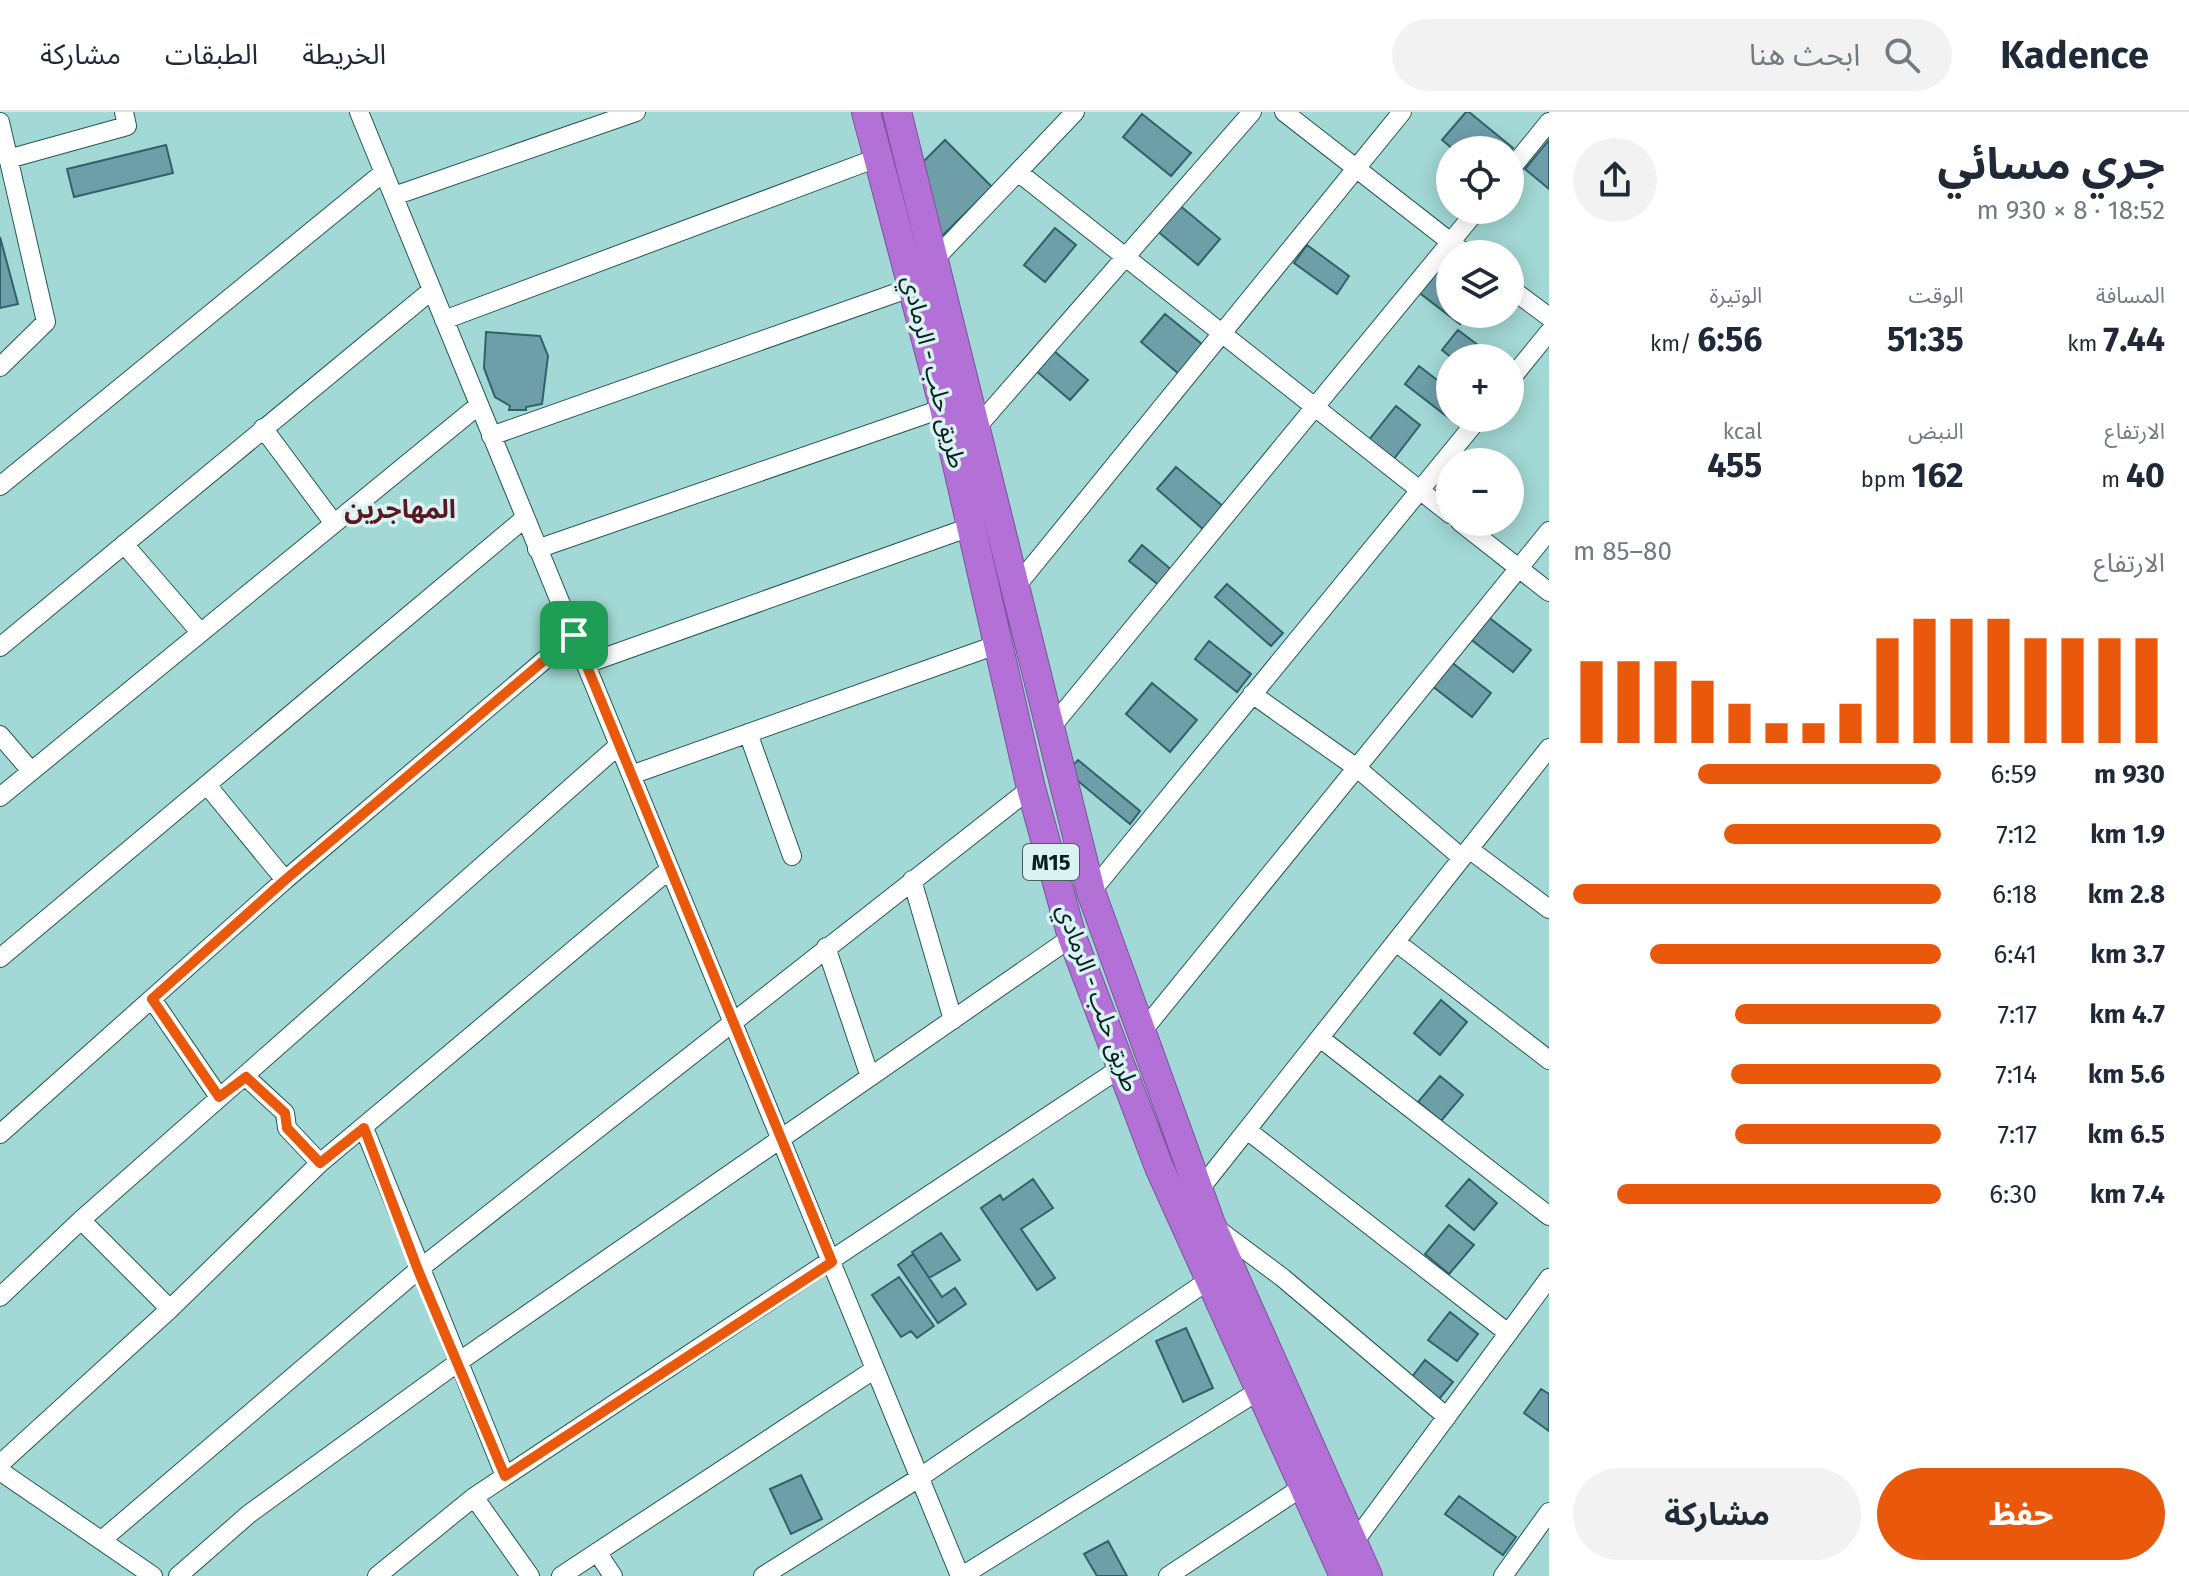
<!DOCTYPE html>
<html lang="ar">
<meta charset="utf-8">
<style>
:root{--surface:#fff;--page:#f2f2f3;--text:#1f2937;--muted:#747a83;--line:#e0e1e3;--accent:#ea580c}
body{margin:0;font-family:"Fira Sans","Noto Sans Arabic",sans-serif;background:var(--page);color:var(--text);direction:rtl;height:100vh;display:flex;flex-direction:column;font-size:30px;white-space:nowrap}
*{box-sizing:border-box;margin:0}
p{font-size:26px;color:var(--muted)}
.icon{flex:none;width:44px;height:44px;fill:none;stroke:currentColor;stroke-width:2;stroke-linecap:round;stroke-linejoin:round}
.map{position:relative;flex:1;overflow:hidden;direction:ltr}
.sheet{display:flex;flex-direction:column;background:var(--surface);width:640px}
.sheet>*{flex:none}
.fabs{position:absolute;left:1436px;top:24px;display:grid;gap:16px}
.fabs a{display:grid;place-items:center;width:88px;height:88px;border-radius:50%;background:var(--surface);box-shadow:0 4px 20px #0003;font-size:40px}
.pin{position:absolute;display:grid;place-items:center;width:68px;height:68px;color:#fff;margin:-34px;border-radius:16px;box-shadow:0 4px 12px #0006}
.round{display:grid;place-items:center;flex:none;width:84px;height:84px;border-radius:42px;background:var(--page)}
.summary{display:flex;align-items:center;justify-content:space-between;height:136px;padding:0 24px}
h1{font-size:44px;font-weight:700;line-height:60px}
.stats{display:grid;grid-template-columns:repeat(3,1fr);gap:12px;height:136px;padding:8px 24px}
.stats div{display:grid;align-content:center}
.stats b{font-size:34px;font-weight:700}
.stats small{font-size:22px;font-weight:400}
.stats p{font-size:22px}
.chart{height:224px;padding:16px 24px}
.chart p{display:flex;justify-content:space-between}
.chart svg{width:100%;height:144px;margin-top:8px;stroke:var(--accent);stroke-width:6}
.cta{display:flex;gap:16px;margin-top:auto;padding:16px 24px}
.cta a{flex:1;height:92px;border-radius:48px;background:var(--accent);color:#fff;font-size:32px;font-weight:700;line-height:92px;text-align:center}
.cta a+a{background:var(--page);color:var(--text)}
ul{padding:0 24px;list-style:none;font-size:26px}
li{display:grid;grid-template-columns:128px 96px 1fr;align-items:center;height:60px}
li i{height:20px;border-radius:10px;background:var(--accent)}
header{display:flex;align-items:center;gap:48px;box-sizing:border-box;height:112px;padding:0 40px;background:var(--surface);border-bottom:2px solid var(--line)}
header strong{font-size:38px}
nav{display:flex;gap:44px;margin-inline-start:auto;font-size:28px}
.search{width:560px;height:72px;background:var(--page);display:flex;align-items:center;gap:20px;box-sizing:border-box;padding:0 28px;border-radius:44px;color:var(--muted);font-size:30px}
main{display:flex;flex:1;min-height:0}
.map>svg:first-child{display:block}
</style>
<header>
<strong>Kadence</strong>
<div class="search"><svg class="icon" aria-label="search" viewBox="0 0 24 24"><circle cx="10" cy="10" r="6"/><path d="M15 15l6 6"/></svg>ابحث هنا</div>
<nav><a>الخريطة</a><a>الطبقات</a><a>مشاركة</a></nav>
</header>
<main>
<section class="sheet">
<div class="summary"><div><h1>جري مسائي</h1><p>18:52 · 8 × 930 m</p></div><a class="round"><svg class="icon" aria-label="share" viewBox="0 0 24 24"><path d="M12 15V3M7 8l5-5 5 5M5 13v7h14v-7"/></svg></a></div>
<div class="stats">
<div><p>المسافة</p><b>7.44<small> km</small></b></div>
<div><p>الوقت</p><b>51:35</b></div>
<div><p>الوتيرة</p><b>6:56<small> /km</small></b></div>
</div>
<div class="stats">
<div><p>الارتفاع</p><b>40<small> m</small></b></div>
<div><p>النبض</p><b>162<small> bpm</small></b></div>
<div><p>kcal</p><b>455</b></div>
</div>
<div class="chart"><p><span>الارتفاع</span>80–85 m</p>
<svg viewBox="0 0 160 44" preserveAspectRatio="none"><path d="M5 44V19M15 44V19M25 44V19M35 44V25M45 44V32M55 44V38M65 44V38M75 44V32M85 44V12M95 44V6M105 44V6M115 44V6M125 44V12M135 44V12M145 44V12M155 44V12"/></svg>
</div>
<ul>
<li><b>930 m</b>6:59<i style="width:66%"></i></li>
<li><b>1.9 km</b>7:12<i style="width:59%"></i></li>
<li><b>2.8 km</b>6:18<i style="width:100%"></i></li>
<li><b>3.7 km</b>6:41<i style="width:79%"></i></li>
<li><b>4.7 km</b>7:17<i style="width:56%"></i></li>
<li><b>5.6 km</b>7:14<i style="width:57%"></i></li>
<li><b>6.5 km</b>7:17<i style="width:56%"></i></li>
<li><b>7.4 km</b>6:30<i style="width:88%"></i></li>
</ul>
<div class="cta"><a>حفظ</a><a>مشاركة</a></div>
</section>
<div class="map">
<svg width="1549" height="1464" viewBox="0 0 1549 1464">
<rect width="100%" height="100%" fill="#a2d8d5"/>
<path fill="#6e9fa9" stroke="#31626b" stroke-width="2" d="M1466 0H1469L1513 36 1510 39 1454 38 1442 28Z
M1142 2 1191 41 1171 64 1123 25Z
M945 28 992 75 942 124 920 53Z
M1549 28V77L1525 57Z
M166 33 173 61 74 85 67 57Z
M1178 92 1220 127 1198 153 1156 118Z
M1055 116 1076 133 1045 170 1024 153Z
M0 125 18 192 0 196Z
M1307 133 1349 164 1337 182 1294 151Z
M1439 150 1450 158V202H1468L1460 212 1417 179Z
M1165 202 1203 233 1179 262 1141 230Z
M1458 218 1495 246H1452L1442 238Z
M486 220 540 224 548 244 542 292 526 295V298H509L510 294 495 285 484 256Z
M1053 238 1088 268 1070 288 1035 258Z
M1419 254 1450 278V306H1463L1458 313 1405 272Z
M1396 294 1420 313 1393 348 1368 329Z
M1176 355 1224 395 1204 418 1157 377Z
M1142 433 1173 459 1160 474 1129 449Z
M1227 472 1283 521 1271 534 1215 485Z
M1487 504 1531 538 1513 560 1469 526Z
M1209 529 1251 562 1237 580 1195 547Z
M1450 549 1491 581 1472 605 1431 573Z
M1152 571 1197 608 1170 640 1126 602Z
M1078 648 1140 699 1130 712 1067 660Z
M1441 888 1467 910 1440 943 1414 921Z
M1440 964 1463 983 1441 1009 1418 990Z
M1033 1067 1053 1096 1021 1117 1055 1166 1037 1178 981 1096 1000 1083 1003 1088Z
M1469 1067 1497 1091 1474 1118 1446 1094Z
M1449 1113 1474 1133 1449 1162 1425 1142Z
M941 1121 960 1148 929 1166 912 1140Z
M913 1142 942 1185 955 1176 966 1192 938 1211 898 1153Z
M899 1165 934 1214 917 1226 911 1219 901 1225 872 1183Z
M1450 1200 1478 1222 1457 1249 1428 1228Z
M1186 1216 1213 1276 1183 1290 1156 1229Z
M1425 1248 1453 1270 1435 1292 1408 1270Z
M1541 1277 1549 1282V1319L1524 1301Z
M801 1363 822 1407 791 1422 770 1377Z
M1459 1384 1516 1425 1503 1443 1445 1402Z
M1108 1429 1127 1464H1097L1084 1442Z"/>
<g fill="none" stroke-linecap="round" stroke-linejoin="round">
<g stroke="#245856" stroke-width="20">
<path id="minor" d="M359 0 960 1464
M1284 0 1466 142
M0 10 46 210 0 255
M8 47 127 14 124 0
M1510 58 1549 10
M1018 60 1450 402
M394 84 636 0
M935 147 1075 0
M1510 176 1549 205
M444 208 877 46
M1510 268 1549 220
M977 315 1252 0
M263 316 333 410
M491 324 913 175
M0 374 384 60
M1460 410 1549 480
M124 432 200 520
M537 437 944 296
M1014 477 1402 0
M0 535 432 178
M586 552 973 414
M1252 582 1357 656 1462 746
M1049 618 1477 98
M748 621 792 744
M0 623 31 659
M631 663 999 532
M207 673 285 768
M0 685 479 293
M1469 737 1549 797
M912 768 953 908
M1091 780 1479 306
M1396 830 1549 948
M826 835 870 965
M0 846 525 406
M152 887 219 985
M1141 921 1549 419
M1320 926 1549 1104
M246 965 285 1001 287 1016 320 1051
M364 1016 505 1364
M1247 1018 1508 1221
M0 1022 285 768 574 523
M1200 1077 1549 636
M81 1108 170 1197
M1216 1116 1283 1166 1447 1305
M0 1185 81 1108 619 633
M0 1352 170 1197 320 1051 670 757
M0 1359 153 1464
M474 1385 530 1464
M103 1427 418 1158 1031 676
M1352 1433 1549 1166
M597 1440 613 1464
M178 1464 249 1402 457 1251 1072 825
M377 1464 474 1385 1122 955
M561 1464 875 1257
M763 1464 919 1366 1209 1168
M962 1464 1260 1278
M1168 1464 1304 1374
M1503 1464 1549 1400"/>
</g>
<g stroke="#785497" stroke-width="30">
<path id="highway" d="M866 0 944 296 1031 676 1072 825 1159 1055 1344 1464
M897 0 1091 780 1211 1112 1368 1464"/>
</g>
<use href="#minor" stroke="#fff" stroke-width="18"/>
<use href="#highway" stroke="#b371d8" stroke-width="28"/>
</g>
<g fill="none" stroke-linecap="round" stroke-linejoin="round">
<g stroke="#fff" stroke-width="16">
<path id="route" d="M574 523 832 1150 505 1364 418 1158 364 1016 320 1051 287 1016 285 1001 246 965 219 985 152 887 285 768Z"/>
</g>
<use href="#route" stroke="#ea580c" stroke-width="10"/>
</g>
<g text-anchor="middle" stroke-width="7" stroke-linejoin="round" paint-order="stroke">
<rect fill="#d8f3f1" stroke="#475f5d" stroke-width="2" x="1023" y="732" width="56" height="36" rx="6"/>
<g font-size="22" font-weight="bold" fill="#091f1e">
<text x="1051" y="758">M15</text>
</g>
<g font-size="24" fill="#091f1e" stroke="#d8f3f1">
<text transform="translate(934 260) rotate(76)" y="8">طريق حلب - الرمادي</text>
<text transform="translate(1098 886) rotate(70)" y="8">طريق حلب - الرمادي</text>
</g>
<g font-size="26" font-weight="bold" fill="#5c1725" stroke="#d8f3f1">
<text x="400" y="406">المهاجرين</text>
</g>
</g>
</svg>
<div class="fabs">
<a><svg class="icon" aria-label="locate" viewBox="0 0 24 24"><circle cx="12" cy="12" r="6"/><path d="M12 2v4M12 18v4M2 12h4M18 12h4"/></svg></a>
<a><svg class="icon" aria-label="layers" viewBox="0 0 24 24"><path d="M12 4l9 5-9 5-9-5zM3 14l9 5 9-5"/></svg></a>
<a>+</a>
<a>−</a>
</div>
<div class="pin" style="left:574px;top:523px;background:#1e9e55"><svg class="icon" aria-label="arrive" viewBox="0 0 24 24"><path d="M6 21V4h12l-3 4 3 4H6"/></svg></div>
</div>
</main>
